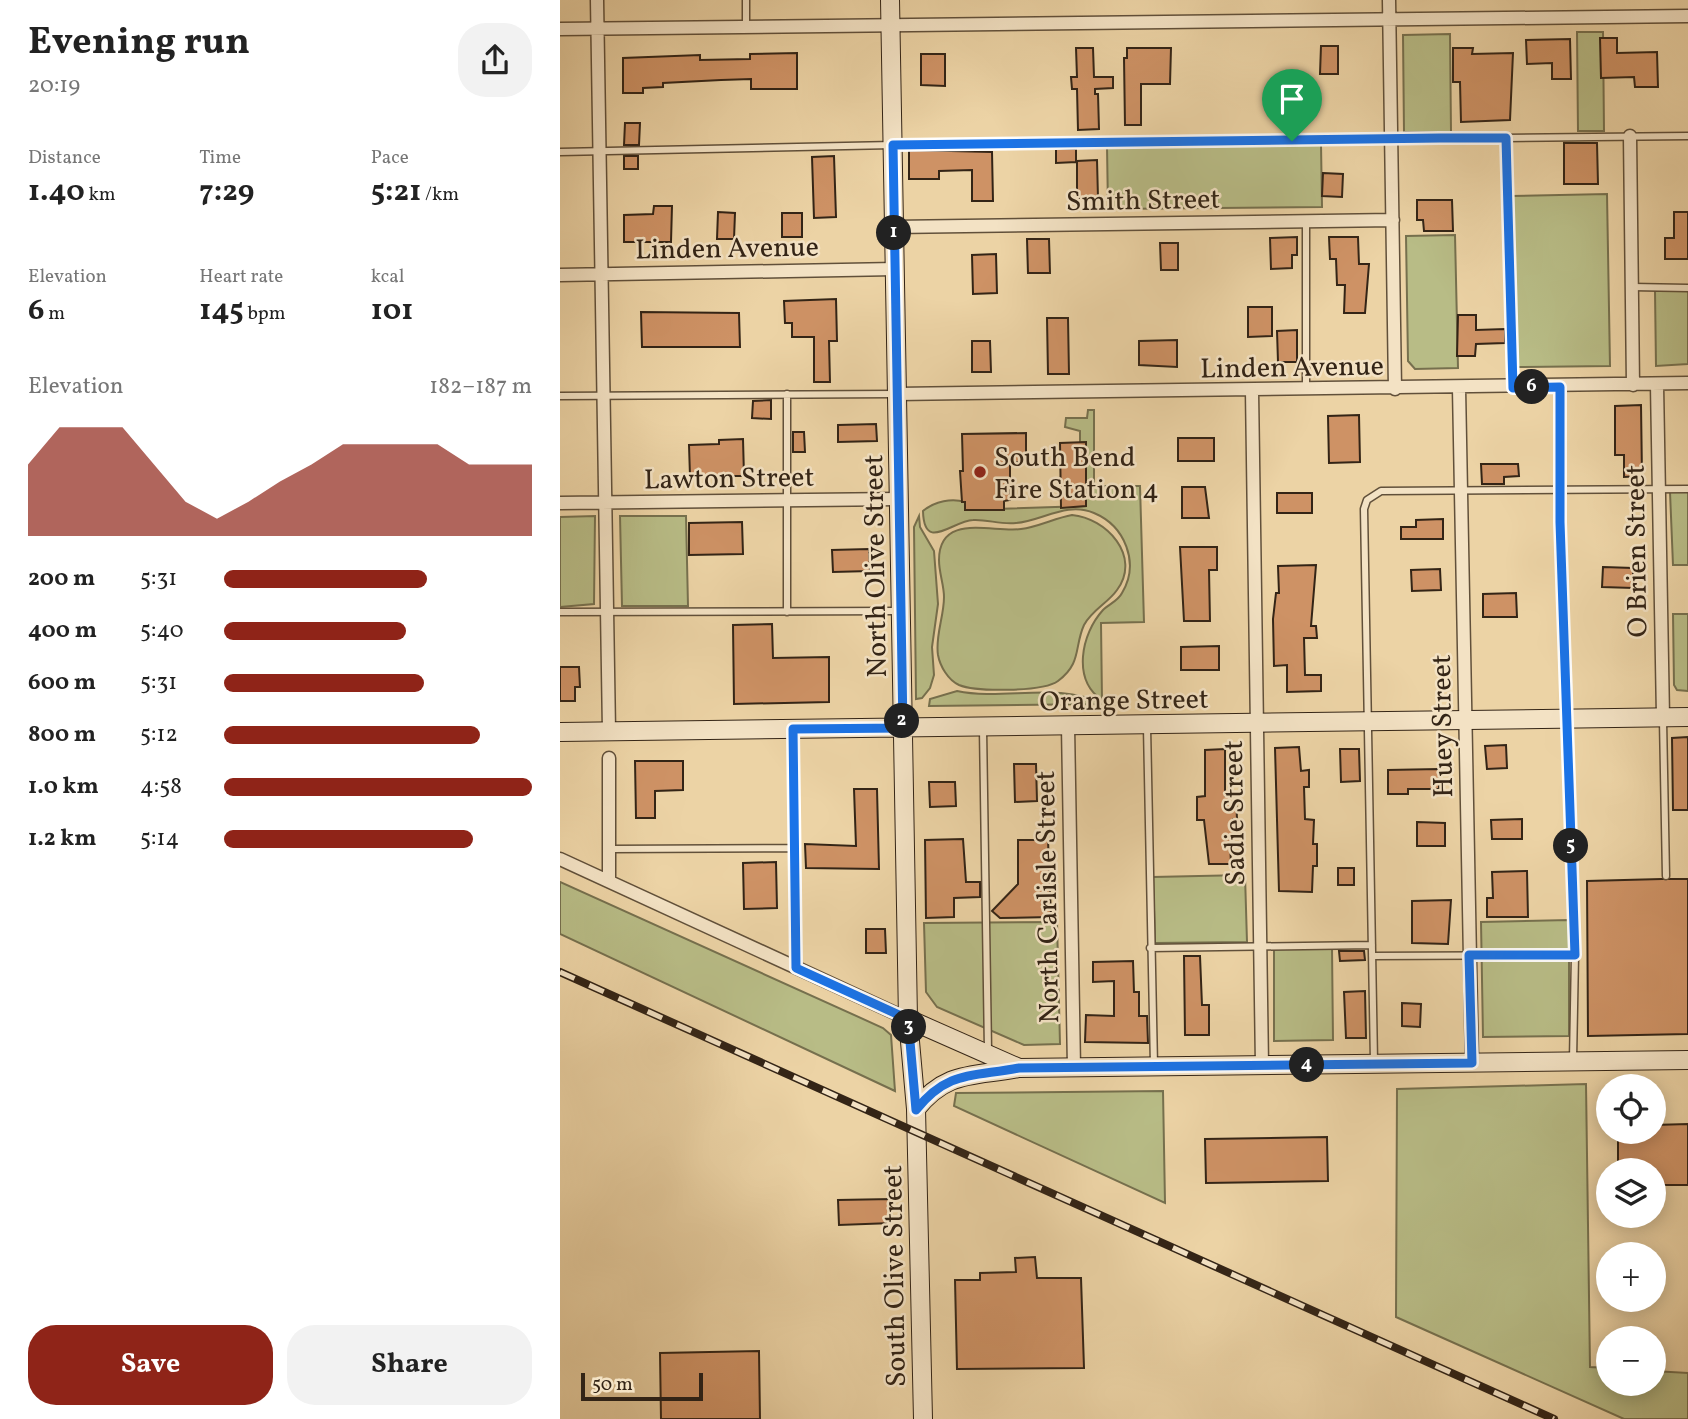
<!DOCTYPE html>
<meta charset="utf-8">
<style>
:root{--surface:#fff;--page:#f2f2f2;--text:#222;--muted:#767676;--accent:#8f2418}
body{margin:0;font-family:Vollkorn,serif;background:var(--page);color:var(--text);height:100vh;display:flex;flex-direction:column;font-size:26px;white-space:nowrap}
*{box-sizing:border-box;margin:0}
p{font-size:23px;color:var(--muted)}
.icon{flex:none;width:38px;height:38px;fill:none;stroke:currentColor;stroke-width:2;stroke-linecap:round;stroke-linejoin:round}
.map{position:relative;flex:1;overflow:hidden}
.details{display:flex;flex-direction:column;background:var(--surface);width:560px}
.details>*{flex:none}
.tools{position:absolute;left:1036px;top:1074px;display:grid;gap:14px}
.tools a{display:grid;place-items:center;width:70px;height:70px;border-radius:50%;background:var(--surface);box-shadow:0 4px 18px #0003;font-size:35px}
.scale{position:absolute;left:21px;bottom:18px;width:122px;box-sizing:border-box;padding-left:7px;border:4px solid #332416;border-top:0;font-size:19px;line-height:24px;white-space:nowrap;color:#332416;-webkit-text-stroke:5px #f3e2c4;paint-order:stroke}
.pin{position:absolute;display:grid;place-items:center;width:60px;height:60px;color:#fff;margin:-72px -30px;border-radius:50% 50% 50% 0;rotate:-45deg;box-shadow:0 0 7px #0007}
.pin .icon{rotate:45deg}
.km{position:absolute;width:35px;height:35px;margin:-18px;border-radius:50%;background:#222;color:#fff;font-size:19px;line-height:35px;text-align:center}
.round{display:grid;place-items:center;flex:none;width:74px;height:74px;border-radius:28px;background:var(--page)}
.summary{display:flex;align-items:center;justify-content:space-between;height:119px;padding:0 28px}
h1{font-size:38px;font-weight:700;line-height:52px}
.stats{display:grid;grid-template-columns:repeat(3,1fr);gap:10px;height:119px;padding:7px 28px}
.stats div{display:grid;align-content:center}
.stats b{font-size:30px;font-weight:700}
.stats small{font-size:19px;font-weight:400}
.stats p{font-size:19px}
.chart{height:196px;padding:14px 28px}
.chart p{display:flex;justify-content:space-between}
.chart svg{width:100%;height:126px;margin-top:7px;fill:var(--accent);opacity:.7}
.button{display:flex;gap:14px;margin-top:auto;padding:14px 28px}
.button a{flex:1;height:80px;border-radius:28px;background:var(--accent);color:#fff;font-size:28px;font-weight:700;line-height:80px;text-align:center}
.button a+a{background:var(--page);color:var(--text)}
ul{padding:0 28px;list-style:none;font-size:23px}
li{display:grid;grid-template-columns:112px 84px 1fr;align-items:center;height:52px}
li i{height:18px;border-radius:9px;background:var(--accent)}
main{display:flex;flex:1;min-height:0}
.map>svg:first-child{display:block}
</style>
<main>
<section class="details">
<div class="summary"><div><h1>Evening run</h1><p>20:19</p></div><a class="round"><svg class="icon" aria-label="share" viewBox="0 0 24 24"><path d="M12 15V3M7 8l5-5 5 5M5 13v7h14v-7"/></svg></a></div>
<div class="stats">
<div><p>Distance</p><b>1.40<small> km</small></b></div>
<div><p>Time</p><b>7:29</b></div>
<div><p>Pace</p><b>5:21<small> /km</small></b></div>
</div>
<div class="stats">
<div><p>Elevation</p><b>6<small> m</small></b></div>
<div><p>Heart rate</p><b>145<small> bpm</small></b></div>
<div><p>kcal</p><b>101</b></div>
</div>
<div class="chart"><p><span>Elevation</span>182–187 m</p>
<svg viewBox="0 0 160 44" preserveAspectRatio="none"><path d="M0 44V19L10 6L20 6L30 6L40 19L50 32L60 38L70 32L80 25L90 19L100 12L110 12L120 12L130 12L140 19L150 19L160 19V44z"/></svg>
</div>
<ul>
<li><b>200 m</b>5:31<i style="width:66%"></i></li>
<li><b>400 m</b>5:40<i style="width:59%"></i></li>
<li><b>600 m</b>5:31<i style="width:65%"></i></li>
<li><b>800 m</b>5:12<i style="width:83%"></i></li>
<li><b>1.0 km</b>4:58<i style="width:100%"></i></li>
<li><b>1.2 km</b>5:14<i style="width:81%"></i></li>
</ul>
<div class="button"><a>Save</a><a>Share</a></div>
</section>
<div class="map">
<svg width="1128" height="1419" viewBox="0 0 1128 1419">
<rect width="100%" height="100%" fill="#ecd3a5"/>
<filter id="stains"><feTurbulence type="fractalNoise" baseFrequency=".00286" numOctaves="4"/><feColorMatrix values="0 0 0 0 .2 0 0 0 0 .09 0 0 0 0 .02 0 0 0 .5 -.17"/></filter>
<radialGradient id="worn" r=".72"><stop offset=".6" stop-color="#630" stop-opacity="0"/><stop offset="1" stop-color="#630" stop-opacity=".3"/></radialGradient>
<path fill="#b8bc86" stroke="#76704e" stroke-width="2" d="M1017 32H1043L1044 131H1018Z
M890 34 891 132H844L843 35Z
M761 144 762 207 548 209 547 146Z
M1047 194 1050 366 955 367 951 196Z
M895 235 898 368 855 369 848 361 846 236Z
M1095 291H1128V364L1096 366Z
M528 410H534V486H580L584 622 541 623 542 700C512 680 521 634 543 610 549 604 558 601 562 593 580 563 565 526 534 513 507 501 482 521 456 523 441 525 427 519 413 520 392 521 364 553 363 511 375 501 392 498 405 502L406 510 526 506V443L520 442V431L505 427 506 418H527Z
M1128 491V565H1113L1110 492Z
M512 515C546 518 582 556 557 590 548 603 532 610 524 625 514 647 522 663 498 681 483 692 416 692 399 685 388 680 380 666 378 655 375 636 384 617 384 597 384 585 379 573 379 560 379 512 433 533 461 529 478 527 495 518 512 515Z
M35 516 34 604 0 607V517Z
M60 516H126L128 606H62Z
M359 516 360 527 374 551 378 604 372 647 374 675 370 688 362 698 356 699 354 527Z
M1113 614H1128V691L1117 690 1114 685Z
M397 691C444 701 498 681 542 704L369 706 370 699Z
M685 875 687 942 595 943 593 877Z
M0 882 323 1028 331 1035 335 1091 0 934Z
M1009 920V1036L923 1037 921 922Z
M497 922 500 1044 464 1045 377 1007 366 992 364 923Z
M772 948 773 1040 714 1041V949Z
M1026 1084 1030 1367 1048 1368V1384H1094V1371L1128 1373V1419H1064L836 1317 837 1089Z
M603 1091 605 1203 394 1106 396 1093Z"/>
<path fill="#ce9265" stroke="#332416" stroke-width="2" d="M1040 38H1057V53L1097 52 1098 87H1075L1074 77 1041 78Z
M1010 39 1011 79H992V63L967 64 966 40Z
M761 46H778V74H760Z
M516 48H533L534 77H553V88L535 89V94H538L539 129 518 130 517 89H512L511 77H517Z
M567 48H611L610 84H581V125H565L564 58H567Z
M893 48H913L912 54 953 53 950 120 901 122 900 82H893Z
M237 53V89H191V79L161 80 103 83V87L83 88V93H63V58L140 55V60L190 59V54Z
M361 54H385V86L361 85Z
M65 123H80L79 145H64Z
M1004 143H1037L1038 184H1004Z
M496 149H516V162L496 163Z
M349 150 432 152 433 201H412V170L379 171V179H349Z
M64 156H78V169H64Z
M274 156 276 217 254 218 252 157Z
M537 160 538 198H517V161Z
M763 173 783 174 782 197 762 196Z
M857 200H892L893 231H864L863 220H857Z
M94 206H112L111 242H64V215L93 214Z
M158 212 175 213 174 239H157Z
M1114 212H1128V259H1105V238H1114Z
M222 213H242V237H222Z
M737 237V255H732V268L711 269 710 238Z
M769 237H798L799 264H809L805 313H784L785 285H777L776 259H770Z
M467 239H489L490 273H468Z
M600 243H618V270H601Z
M436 254 437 293 413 294 412 255Z
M276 299 277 341H269L270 382H254V337H232V323H225L224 301Z
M688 307H712V336L688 337Z
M81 312 179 313 180 347H82Z
M898 315H916V330L945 329V343L916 344 915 356H897Z
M487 318H508L509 374H488Z
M737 330V362H718L717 331Z
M617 340V367L579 365V341Z
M412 341H430L431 372H412Z
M211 400V419L192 418 193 401Z
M1081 405 1082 476 1064 477V455H1055V406Z
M799 415 800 462 769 463 768 416Z
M316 424 317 441 278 442V425Z
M233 432H244L245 452H233Z
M466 433V462H450V500L444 501V510H405V502H402L400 471H403L402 434Z
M618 438H654V461H618Z
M183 439 184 476H130L129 445 159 444V440Z
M526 442V506L501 508 500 443Z
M921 464H958L959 476 944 477V484H922Z
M622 487H645L649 518H622Z
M717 493H752V513H717Z
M883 519V539H841V527H856V520Z
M182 522 183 554 129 555V523Z
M620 547H657V570H649L650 621H624Z
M309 549 310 571 273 572 272 550Z
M756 565 751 626H756L757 638H744L745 675H761V691L727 692V665L714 666 713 619 716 593H719L718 566Z
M1043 567 1073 568V588L1042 587Z
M880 569 881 590 852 591 851 570Z
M956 593 957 617H923V594Z
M212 624 213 658 269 657V702L174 704 173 625Z
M659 646V670H621V647Z
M0 667H19L20 687H15V701H0Z
M1128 737V810H1113L1112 738Z
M946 745 947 768 927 769 925 746Z
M739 747 741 771 749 770V787H744L745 819 754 820 753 844H757V866H753L752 892 719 891 715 748Z
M665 749V796H676L677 819H673V840H670L671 864H649L644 820H637V797L645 796V750Z
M780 749H799L800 781 781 782Z
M75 761H123V790L95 791V818H76Z
M454 764H476L477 801 455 802Z
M879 769V789H848V794H828V770Z
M369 782H395L396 806 370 807Z
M294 789H317L319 869 246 868 245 844 296 846Z
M962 819V839H932L931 820Z
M857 822 885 823V846H857Z
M403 839 406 882H420V897L394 898V917L366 918 365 840Z
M458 840H488L491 917 440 918 432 911 458 884Z
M216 862 217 908 184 909 183 863Z
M778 868H794V885H778Z
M967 871 968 917H927V898H933L932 872Z
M1102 879H1128V1034L1028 1036 1027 881Z
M891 900 888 944 852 943V901Z
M306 929H325L326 953H306Z
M779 951H804L805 960 780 961Z
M624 956H640L642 1005H649V1035H625Z
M573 961 574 992H579V1016H587L588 1043 525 1042 526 1015 554 1016V981L533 982V962Z
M805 991 806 1038H786L784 992Z
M842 1003 861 1004 860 1027 842 1026Z
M1128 1124V1185H1094V1171H1058V1132H1094V1125Z
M767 1137 768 1181 646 1183 645 1139Z
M332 1199V1223L279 1225 278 1200Z
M475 1257 477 1278H521L524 1368 397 1369 395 1280H420V1273L456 1272 455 1258Z
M199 1351 200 1419H101L100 1353Z"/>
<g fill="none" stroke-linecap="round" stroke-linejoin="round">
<g stroke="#61503a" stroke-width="9">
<path id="lane" d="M186 0V25
M946 138 953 385
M0 152 333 145 1128 136
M746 221V390
M1072 287 1128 288
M1000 387V522L1015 955 1013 1060
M227 394V612
M0 396 335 394
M0 612 339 611
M1103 720 1106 876
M587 727 594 1066
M423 729 428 1051
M233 732 236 966
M51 849 232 848
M590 948 812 945
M812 956 1015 955
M814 1062 804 509 807 500 821 491 1128 489"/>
</g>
<g stroke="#61503a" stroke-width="15">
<path id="street" d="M37 0 49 731
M829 0 835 389
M0 29 1128 16
M1070 136 1073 385
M334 227 833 220
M0 275 335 269
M1097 385 1103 717
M899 388 912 1063
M692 391 702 1066
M337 394 1128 383
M0 503 339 499
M508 726 514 1068
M49 758V881
M0 859 348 1019"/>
</g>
<g stroke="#332416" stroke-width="20">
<path id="secondary" d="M330 0 348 1019 356 1109 363 1419
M0 732 1128 717
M348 1019 459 1068 1128 1060
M356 1109C387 1070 413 1077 459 1068"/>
</g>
<use href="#lane" stroke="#f3e2c4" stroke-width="6"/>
<use href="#street" stroke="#f3e2c4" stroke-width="12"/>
<use href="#secondary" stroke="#f3e2c4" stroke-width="18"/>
<g stroke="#332416" stroke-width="8">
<path id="rail" d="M0 972 994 1419"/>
</g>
<use href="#rail" stroke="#f3e2c4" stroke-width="5" stroke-dasharray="16" stroke-linecap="butt"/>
</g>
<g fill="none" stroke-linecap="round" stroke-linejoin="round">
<g stroke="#fff" stroke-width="14">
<path id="route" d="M880 138H946L953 388 1000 387V522L1015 955H909L912 1063 459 1068C413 1077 388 1070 356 1110L348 1019 236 968 233 729 343 728 333 145Z"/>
</g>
<use href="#route" stroke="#1a73e8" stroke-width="9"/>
</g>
<circle fill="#8f2418" stroke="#f3e2c4" stroke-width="2.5" cx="420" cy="472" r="7"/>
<g text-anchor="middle" stroke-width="5" stroke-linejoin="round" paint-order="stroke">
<g font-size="28" fill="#332416" stroke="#f3e2c4">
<text transform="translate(583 199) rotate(-1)" y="10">Smith Street</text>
<text transform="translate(167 247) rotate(-1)" y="10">Linden Avenue</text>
<text transform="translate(732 366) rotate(-1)" y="10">Linden Avenue</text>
<text transform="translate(169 477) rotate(-1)" y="10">Lawton Street</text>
<text transform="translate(1075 551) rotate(-91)" y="10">O Brien Street</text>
<text transform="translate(314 566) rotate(-91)" y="10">North Olive Street</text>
<text transform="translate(564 699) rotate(-1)" y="10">Orange Street</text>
<text transform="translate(881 726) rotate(-91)" y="10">Huey Street</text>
<text transform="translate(673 813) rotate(-91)" y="10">Sadie Street</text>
<text transform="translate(486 897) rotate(-91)" y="10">North Carlisle Street</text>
<text transform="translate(333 1276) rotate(-91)" y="10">South Olive Street</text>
</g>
<g font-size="28" fill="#332416" stroke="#f3e2c4" text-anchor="start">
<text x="434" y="466">South Bend<tspan x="434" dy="32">Fire Station 4</tspan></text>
</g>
</g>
<rect width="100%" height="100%" filter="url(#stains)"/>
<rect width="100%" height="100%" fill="url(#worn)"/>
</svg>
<div class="tools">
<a><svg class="icon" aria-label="locate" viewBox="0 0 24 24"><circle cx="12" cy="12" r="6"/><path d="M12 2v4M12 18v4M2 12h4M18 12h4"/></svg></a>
<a><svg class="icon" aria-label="layers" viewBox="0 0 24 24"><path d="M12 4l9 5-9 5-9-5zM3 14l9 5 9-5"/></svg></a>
<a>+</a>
<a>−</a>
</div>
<div class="scale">50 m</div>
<div class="pin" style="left:732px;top:141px;background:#1e9e55"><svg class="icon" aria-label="arrive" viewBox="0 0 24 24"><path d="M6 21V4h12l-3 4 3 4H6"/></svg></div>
<b class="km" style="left:334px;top:233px">1</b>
<b class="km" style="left:342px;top:721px">2</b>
<b class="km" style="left:349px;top:1027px">3</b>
<b class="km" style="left:747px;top:1065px">4</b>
<b class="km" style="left:1011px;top:846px">5</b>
<b class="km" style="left:972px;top:387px">6</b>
</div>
</main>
